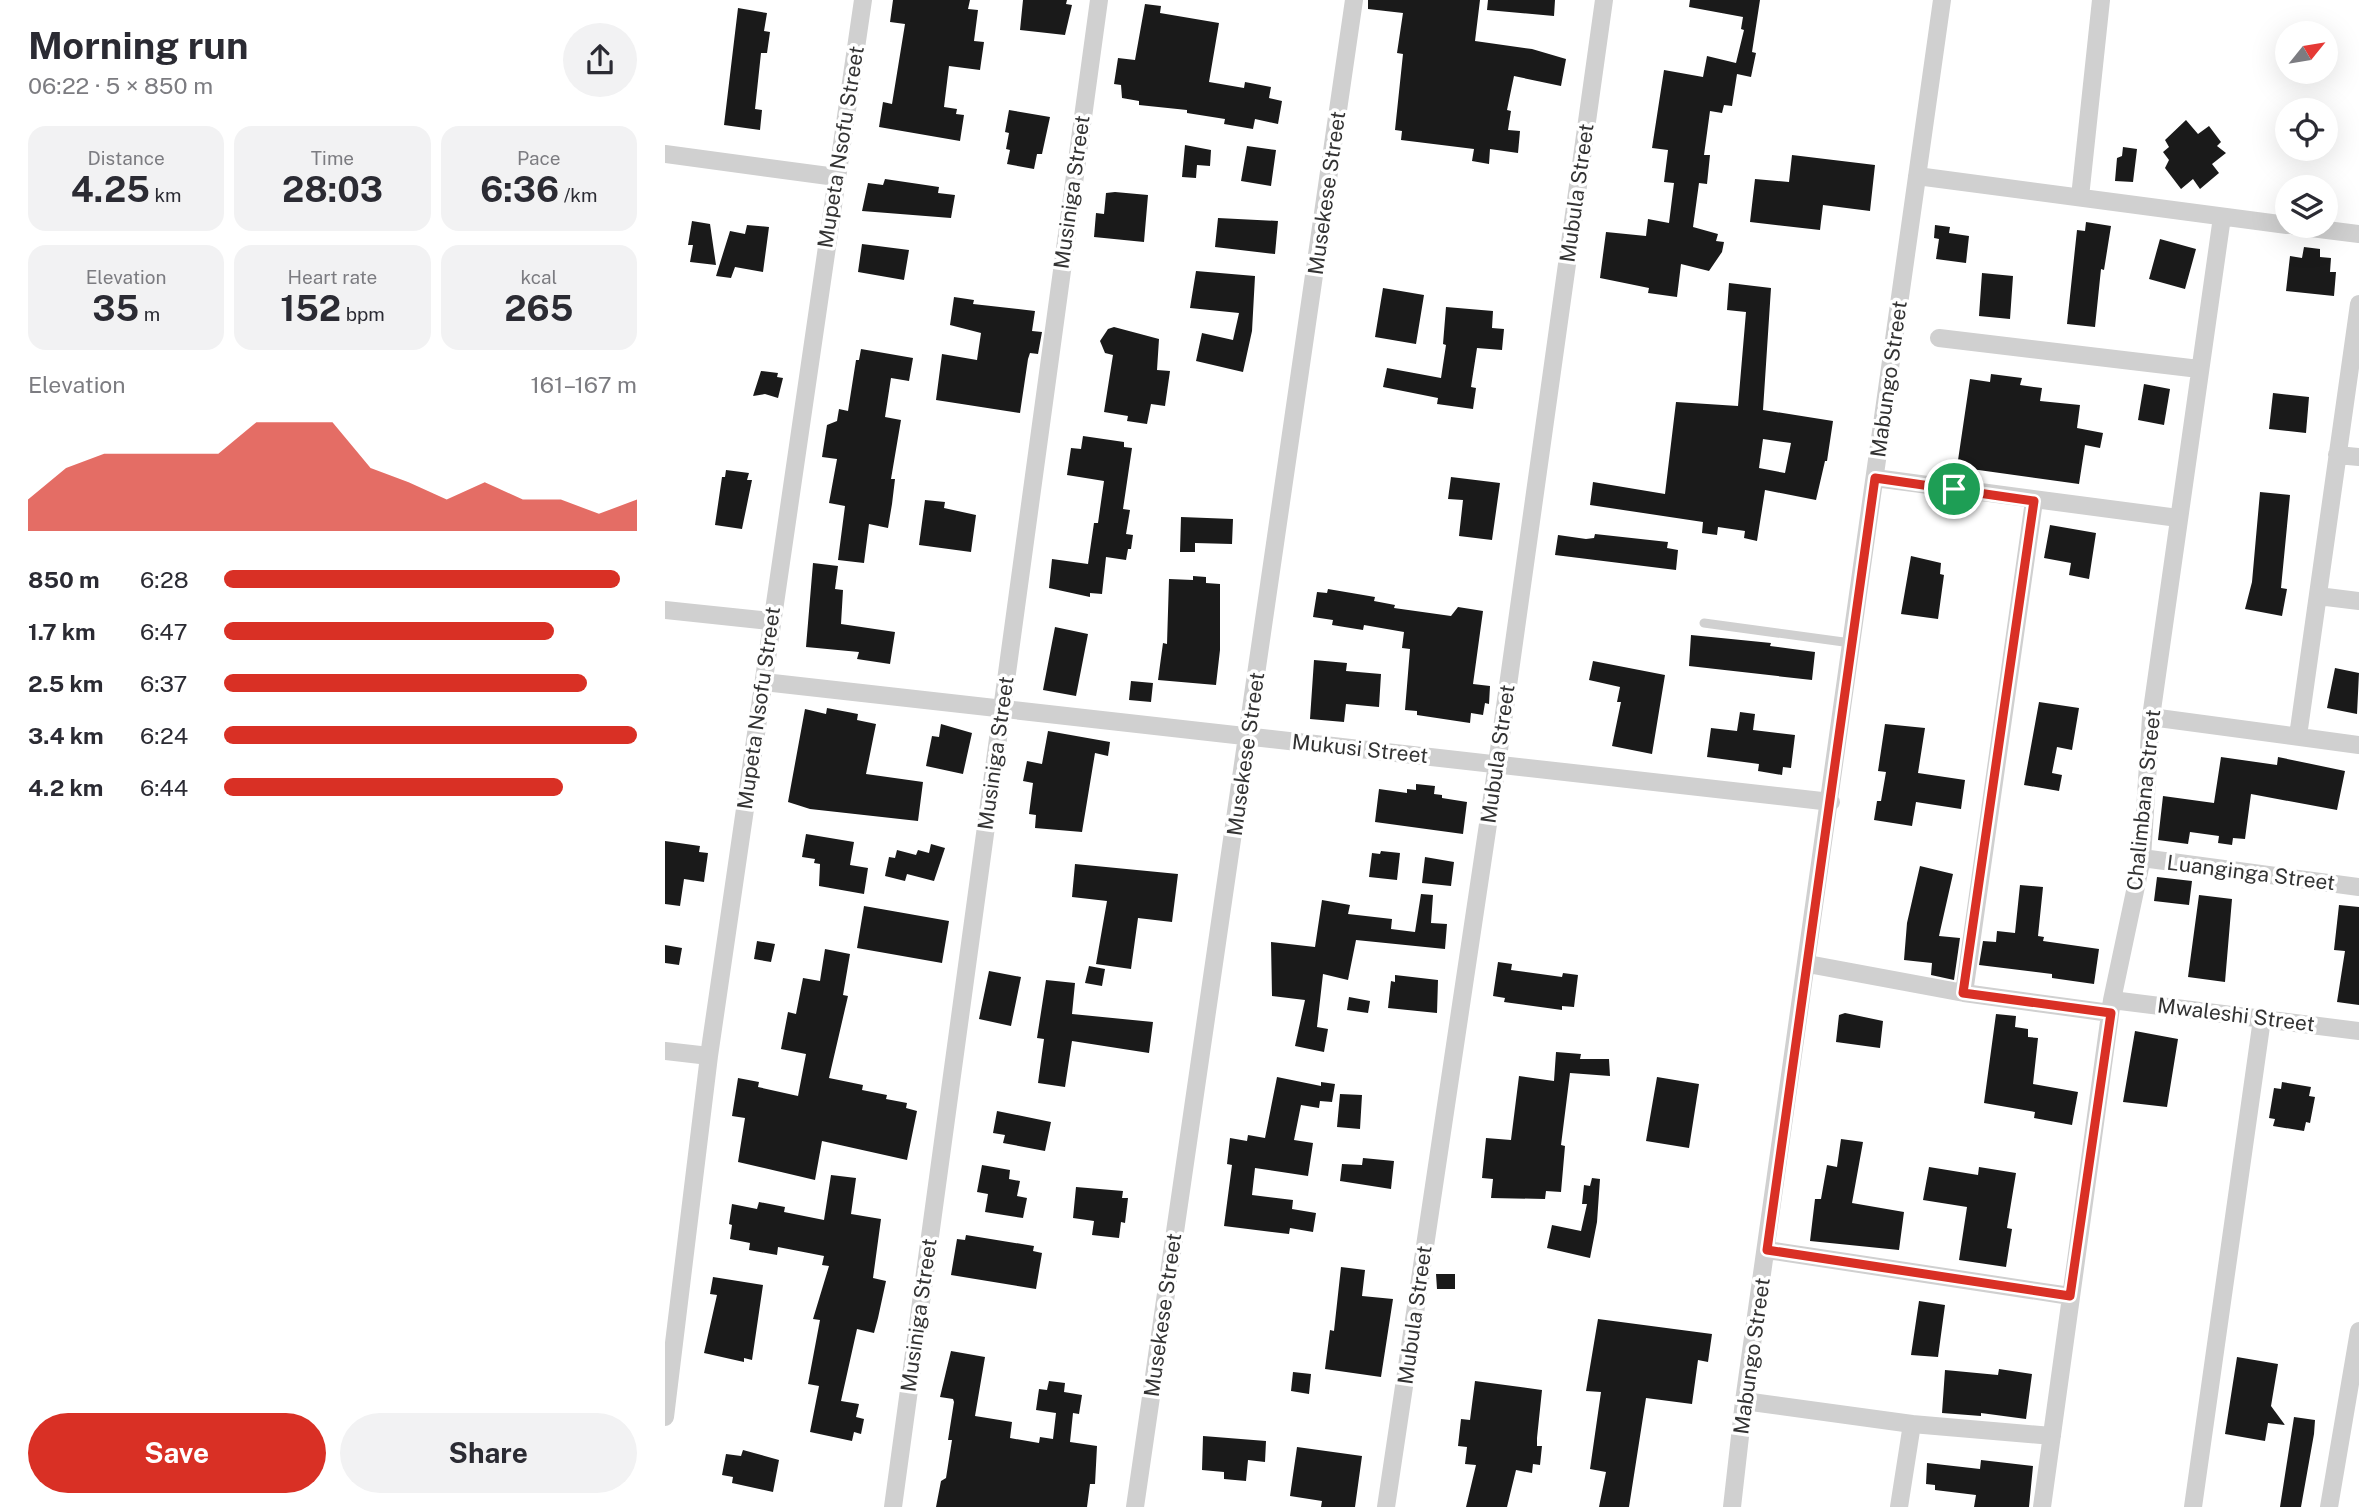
<!DOCTYPE html>
<meta charset="utf-8">
<style>
:root{--surface:#fff;--page:#f2f2f3;--text:#2b2b33;--muted:#7c7c81;--accent:#d93025}
body{margin:0;font-family:"Public Sans",sans-serif;background:var(--page);color:var(--text);height:100vh;display:flex;flex-direction:column;font-size:26px;white-space:nowrap}
*{box-sizing:border-box;margin:0}
p{font-size:23px;color:var(--muted)}
.icon{flex:none;width:38px;height:38px;fill:none;stroke:currentColor;stroke-width:2;stroke-linecap:round;stroke-linejoin:round}
.map{position:relative;flex:1;overflow:hidden}
.drawer{display:flex;flex-direction:column;background:var(--surface);width:665px}
.drawer>*{flex:none}
.needle{width:46px;rotate:60deg}
.controls{position:absolute;left:1610px;top:21px;display:grid;gap:14px}
.controls a{display:grid;place-items:center;width:63px;height:63px;border-radius:50%;background:var(--surface);box-shadow:0 7px 28px #0002;font-size:35px}
.pin{position:absolute;display:grid;place-items:center;width:60px;height:60px;color:#fff;margin:-30px;border:4px solid #fff;border-radius:50%;box-shadow:0 2px 7px #0007}
.round{display:grid;place-items:center;flex:none;width:74px;height:74px;border-radius:37px;background:var(--page)}
.headline{display:flex;align-items:center;justify-content:space-between;height:119px;padding:0 28px}
h1{font-size:38px;font-weight:700;line-height:52px}
.metrics{display:grid;grid-template-columns:repeat(3,1fr);gap:10px;height:119px;padding:7px 28px}
.metrics div{display:grid;align-content:center;border-radius:18px;background:var(--page);text-align:center}
.metrics b{font-size:35px;font-weight:700}
.metrics small{font-size:19px;font-weight:400}
.metrics p{font-size:19px}
.chart{height:196px;padding:14px 28px}
.chart p{display:flex;justify-content:space-between}
.chart svg{width:100%;height:126px;margin-top:7px;fill:var(--accent);opacity:.7}
.primary-button{display:flex;gap:14px;margin-top:auto;padding:14px 28px}
.primary-button a{flex:1;height:80px;border-radius:42px;background:var(--accent);color:#fff;font-size:28px;font-weight:700;line-height:80px;text-align:center}
.primary-button a+a{background:var(--page);color:var(--text)}
ul{padding:0 28px;list-style:none;font-size:23px}
li{display:grid;grid-template-columns:112px 84px 1fr;align-items:center;height:52px}
li i{height:18px;border-radius:9px;background:var(--accent)}
main{display:flex;flex:1;min-height:0}
.map>svg:first-child{display:block}
</style>
<main>
<section class="drawer">
<div class="headline"><div><h1>Morning run</h1><p>06:22 · 5 × 850 m</p></div><a class="round"><svg class="icon" aria-label="share" viewBox="0 0 24 24"><path d="M12 15V3M7 8l5-5 5 5M5 13v7h14v-7"/></svg></a></div>
<div class="metrics">
<div><p>Distance</p><b>4.25<small> km</small></b></div>
<div><p>Time</p><b>28:03</b></div>
<div><p>Pace</p><b>6:36<small> /km</small></b></div>
</div>
<div class="metrics">
<div><p>Elevation</p><b>35<small> m</small></b></div>
<div><p>Heart rate</p><b>152<small> bpm</small></b></div>
<div><p>kcal</p><b>265</b></div>
</div>
<div class="chart"><p><span>Elevation</span>161–167 m</p>
<svg viewBox="0 0 160 44" preserveAspectRatio="none"><path d="M0 44V33L10 22L20 17L30 17L40 17L50 17L60 6L70 6L80 6L90 22L100 27L110 33L120 27L130 33L140 33L150 38L160 33V44z"/></svg>
</div>
<ul>
<li><b>850 m</b>6:28<i style="width:96%"></i></li>
<li><b>1.7 km</b>6:47<i style="width:80%"></i></li>
<li><b>2.5 km</b>6:37<i style="width:88%"></i></li>
<li><b>3.4 km</b>6:24<i style="width:100%"></i></li>
<li><b>4.2 km</b>6:44<i style="width:82%"></i></li>
</ul>
<div class="primary-button"><a>Save</a><a>Share</a></div>
</section>
<div class="map">
<svg width="1694" height="1507" viewBox="0 0 1694 1507">
<rect width="100%" height="100%" fill="#fff"/>
<path fill="#1a1a1a" fill-rule="evenodd" d="M228 0H305L303 9 313 10 309 41 319 42 315 70 284 66 279 107 292 109 291 114 299 115 295 141 214 127 218 102 227 104 240 24 225 22Z
M358 0H402L401 4 407 5 400 35 355 30Z
M703 0H815L810 41 867 49 901 59 896 86 849 76 842 110 846 111 843 130 855 131 853 153 825 149 824 164 807 161 809 149 736 140 737 131 730 130 738 54 732 53 738 13 703 9Z
M823 0H890L889 16 822 10Z
M1025 0H1095L1087 52 1091 53 1086 77 1072 74 1067 106 1059 105 1057 113 1045 111 1039 155H1045L1042 184 1034 183 1028 227 1053 234 1051 241 1059 242 1057 252 1044 271 1016 264 1012 297 983 293 984 288 935 278 941 232 981 236 983 219 1004 223 1009 183 999 182 1003 150 987 148 999 70 1038 77 1042 56 1071 63 1079 30 1076 29 1078 17 1024 7Z
M480 4 496 6 495 13 554 23 544 82 579 88 580 82 606 87 604 98 617 101 613 124 590 119 588 129 559 124 560 119 522 113V110L474 105V101L457 98 456 85 449 84 453 58 470 60Z
M73 8 102 13 99 31 105 32 102 53H96L90 109 97 110 95 130 59 125Z
M344 110 385 117 377 154H372L369 169 342 164 345 150 341 149 344 133 340 132Z
M1521 120 1533 134 1544 126 1556 142 1552 146 1561 153 1547 164 1554 173 1535 189 1528 179 1516 189 1500 168 1504 160 1498 152 1504 147 1500 140Z
M520 145 546 150 545 166 532 165 531 178 517 177Z
M582 146 611 150 606 186 576 181Z
M1458 147 1472 149 1468 182 1450 181 1452 158 1457 156Z
M1127 155 1210 165 1205 211 1158 205 1155 230 1085 222 1090 179 1124 182Z
M220 179 274 187 273 193 290 195 286 218 197 211 203 183 218 185Z
M450 192 483 195 479 242 429 237 431 213 439 214 441 193Z
M553 218 613 221 610 254 550 247Z
M27 221 45 224 51 265 25 262 28 245H23Z
M1421 222 1446 226 1439 270 1436 269 1430 327 1402 324 1412 230 1420 231Z
M82 225 104 227 98 272 70 267 66 278 51 276 65 231 80 234Z
M1270 225 1285 227 1284 233 1304 236 1301 263 1271 259 1274 239 1269 238Z
M1495 239 1531 249 1520 289 1484 279Z
M197 244 244 250 239 280 193 272Z
M1639 247 1655 249V257L1666 258 1665 272H1671L1669 296 1621 291 1625 256 1637 258Z
M531 271 590 276 587 331 578 372 531 361 537 333 568 340 574 313 525 308Z
M1317 273 1348 276 1345 319 1314 316Z
M1064 283 1106 288 1098 410 1168 421 1162 461H1160L1151 500 1100 490 1092 541 1079 538 1080 531 1053 527 1052 535 1037 533 1038 522 925 505 928 482 1000 494 1011 402 1073 406 1081 312 1062 310ZM1098 439 1126 443 1120 473 1094 468Z
M718 288 759 295 751 344 710 337Z
M289 297 309 300 308 304 370 311 367 331 377 332 373 354 365 353 363 359 355 413 271 400 277 354 312 360 316 333 285 325Z
M781 307 828 311 827 328 839 329 837 350 812 348 806 387 811 388 808 409 772 404 773 398 718 387 722 368 776 378 781 345 778 344Z
M449 327 494 339 492 370 505 371 500 406 486 404 482 424 462 421 463 416 439 412 448 355 440 353 435 341 443 329Z
M196 349 248 358 244 381 226 378 220 417 236 420 226 479H230L227 504 223 528 204 524 199 563 173 560 180 506 164 503 172 459 157 457 162 425 172 421 174 409 183 411 191 360H194Z
M96 371 113 373 112 377 118 378 113 398 100 394 88 396Z
M1326 374 1357 378 1355 385 1377 388 1375 401 1415 405 1412 428 1438 433 1435 448 1420 445 1414 484 1292 467 1305 379 1325 382Z
M1479 384 1505 389 1499 425 1473 420Z
M1608 393 1644 397 1641 433 1604 429Z
M418 436 459 442V447L467 448 458 509 465 510 461 534 468 535 466 549H463L461 560 441 557 437 594 425 593V597L384 588 387 559 423 564 429 523H433L439 481 402 475 406 448 416 449Z
M61 470 84 473 82 480H87L77 529 50 525 57 477H60Z
M786 477 835 483 827 540 794 536 798 500 783 499Z
M1595 492 1625 495 1616 588 1622 589 1617 616 1580 609 1587 582Z
M260 500 280 502 279 508 311 515 306 552 254 545Z
M516 517 568 519 567 544 530 543V552H515Z
M1385 525 1431 533 1424 579 1404 575 1406 563 1379 558Z
M930 534 1003 542 1002 548 1013 550 1011 570 890 555 893 535 921 539 929 538Z
M1246 556 1276 563 1275 574 1279 575 1273 619 1236 614Z
M148 563 173 566 170 589 178 590 176 624 230 632 225 664 192 659 194 652 141 647Z
M528 576 541 577V583L555 584V650L551 685 493 680 498 643 502 644 504 579 528 580Z
M663 589 710 597 709 601 730 605 729 608 786 616 793 607 818 611 808 684 825 686 824 704 820 703 818 715 806 713 805 723 752 715V711L740 710 745 649 737 648 739 632 699 625 698 630 667 625 668 620 648 617 652 592 662 593Z
M390 627 423 634 411 696 378 690Z
M1026 635 1106 643 1105 646 1150 652 1147 680 1024 666Z
M649 660 682 663 681 671 716 674 714 707 681 704 679 722 645 719Z
M928 661 1000 675 987 754 947 746 956 702H952L955 687 924 680Z
M1670 668 1694 673 1692 714 1662 708Z
M466 681 488 683 486 702 464 700Z
M1374 702 1414 708 1407 750 1392 747 1387 773 1397 775 1394 791 1359 785Z
M162 708 193 714 192 720 211 724 201 774 258 782 253 821 145 809 123 802 140 709 161 714Z
M1075 712 1090 714 1088 730 1130 735 1126 768 1118 767 1117 775 1093 771 1094 764 1042 757 1046 728 1072 731Z
M276 724 307 733 298 774 261 766 267 736 274 737Z
M1220 724 1260 728 1253 773 1300 780 1296 809 1251 802 1247 826 1209 820 1212 801H1216L1221 772 1213 771Z
M383 731 445 742 443 756 430 753 417 832 370 828 371 815 364 814 368 783 358 781 362 761 377 764Z
M1556 757 1612 765 1613 757 1680 771 1672 810 1586 794 1580 839 1568 838 1567 845 1553 843 1554 836 1525 832 1523 844 1493 840 1498 796 1549 803Z
M751 784 770 786 769 794 777 795V798L802 802 798 834 710 822 714 789 742 793V789L751 790Z
M141 834 189 842 185 865 203 868 199 894 154 886 155 864 149 863 150 859 137 857Z
M0 841 35 846 34 852 43 853 39 882 19 879 15 906 0 904Z
M266 844 280 848 269 881 242 874 240 881 220 876 224 857 230 858 232 850 251 855 253 850 264 853Z
M716 851 735 853 732 880 704 877 707 853 715 854Z
M760 857 789 862 786 886 757 883Z
M410 864 513 874 507 922 473 918 466 969 431 964 442 901 407 897Z
M1255 866 1288 874 1274 936 1295 938 1289 980 1266 975 1267 963 1239 960 1242 923Z
M1492 877 1527 881 1524 905 1489 901Z
M1355 885 1378 887 1373 936 1379 937 1378 941 1434 949 1429 984 1387 978V974L1314 965 1318 941 1331 942 1332 931 1350 933Z
M756 894 768 895 766 923 782 924 780 949 691 940 683 980 658 974 652 1027 663 1029 659 1052 630 1046 640 1000 607 996 606 942 650 947 657 900 685 905 683 914 727 919 726 929 750 932Z
M1534 895 1567 899 1560 982 1523 977Z
M1674 905 1694 907V1005L1672 1002 1680 951 1669 950Z
M199 906 284 921 277 963 192 948Z
M92 941 110 944 106 962 89 959Z
M0 945 17 948 14 965 0 963Z
M160 949 185 954 178 995 183 996 164 1078 198 1085 197 1090 222 1095 221 1099 242 1103 241 1108 252 1111 242 1160 157 1141 150 1180 73 1162 80 1118 67 1116 73 1078 94 1082 93 1087 133 1096 141 1054 116 1049 123 1012 131 1014 138 978 155 981Z
M833 962 847 964 846 970 897 977 898 973 913 975 909 1007 897 1006V1010L839 1002 840 998 828 996Z
M424 966 440 969 437 986 420 983Z
M324 971 356 977 346 1026 314 1019Z
M730 975 773 980 772 1013 723 1008 726 981 730 982Z
M381 980 410 983 407 1014 488 1022 484 1053 407 1041 400 1087 373 1083 379 1039 372 1038Z
M684 997 705 1001 703 1013 682 1010Z
M1180 1013 1218 1021 1215 1048 1171 1042 1174 1015Z
M1331 1014 1351 1016 1350 1027 1363 1029V1037L1373 1038 1368 1084 1413 1092 1407 1125 1369 1118 1370 1112 1319 1103Z
M1470 1031 1513 1039 1502 1107 1458 1102Z
M891 1052 916 1054 915 1059H944L945 1076 905 1073 896 1145 900 1146 896 1192 881 1191 880 1199 826 1198 828 1179 817 1178 821 1138 846 1140 854 1076 889 1081Z
M612 1077 656 1086V1082L670 1084 667 1102 655 1101 654 1108 636 1105 629 1140 648 1143 643 1176 590 1168 587 1195 628 1200 627 1209 651 1213 648 1232 625 1228 624 1234 559 1226 567 1165 562 1164 565 1138 582 1141 583 1135 600 1138Z
M992 1077 1034 1084 1024 1148 981 1141Z
M1617 1082 1646 1087 1644 1096 1650 1097 1645 1123 1641 1122 1639 1131 1608 1126 1610 1119 1604 1118 1609 1088 1616 1089Z
M675 1094 697 1095 695 1129 672 1127Z
M332 1111 386 1122 380 1151 338 1143 340 1135 328 1133Z
M1176 1139 1198 1142 1187 1203 1239 1212 1234 1250 1145 1241 1150 1199H1156L1162 1165 1172 1167Z
M698 1158 729 1161 726 1189 675 1181 677 1164 697 1165Z
M317 1165 345 1170 344 1179 355 1181 352 1196 362 1198 358 1218 320 1212 323 1194 312 1192Z
M1264 1167 1313 1175 1314 1167 1351 1173 1342 1228 1347 1229 1341 1267 1294 1260 1302 1207 1258 1200Z
M166 1175 191 1178 186 1214 216 1219 208 1278 221 1281 213 1318 209 1333 192 1329 176 1401 194 1404 191 1417 199 1419 196 1434 189 1432 187 1441 145 1432 154 1386 143 1384 155 1320 148 1319 164 1266 157 1265 159 1256 113 1247 112 1255 84 1250 85 1243 65 1239 67 1225 64 1224 67 1204 92 1209 94 1202 120 1207 119 1212 159 1220Z
M927 1178 935 1179 932 1222 925 1258 882 1248 887 1225 916 1231 922 1204H917L919 1185 925 1186Z
M411 1187 458 1191 457 1198H463L460 1223 456 1222 454 1238 427 1235 429 1221 408 1218Z
M301 1235 369 1246 368 1251 377 1253 371 1289 286 1275 292 1239 300 1240Z
M676 1267 700 1270 697 1296 728 1299 716 1377 660 1369 665 1330 669 1331Z
M771 1274H790V1289H772Z
M48 1277 98 1285 87 1360 79 1358V1362L39 1353 52 1295 45 1294Z
M1254 1301 1280 1305 1273 1357 1246 1355Z
M933 1319 1047 1334 1043 1362 1033 1360 1027 1404 981 1398 964 1507H934L941 1472 925 1469 936 1392 921 1391Z
M286 1351 320 1357 310 1416 347 1422 345 1438 374 1443 375 1437 388 1439 391 1413 371 1410 374 1389 382 1390 384 1381 400 1383 399 1392 417 1395 414 1414 408 1413 405 1442 432 1446 430 1484H425L422 1507H271L276 1481 281 1478 287 1440H283L289 1402 288 1399 275 1397Z
M1572 1357 1613 1364 1606 1406 1620 1425 1603 1423 1600 1441 1560 1434Z
M1334 1369 1367 1374 1361 1419 1316 1413V1416L1277 1413 1280 1370 1333 1375Z
M628 1372 646 1374 644 1394 626 1391Z
M810 1381 877 1390 872 1438V1446H877L875 1465 868 1464 867 1473 851 1470 842 1507H801L811 1465 800 1464 802 1447 793 1446 796 1419 805 1420Z
M1629 1417 1650 1420 1649 1434 1636 1507H1615Z
M538 1436 601 1441 600 1462 583 1460 581 1481 559 1479V1472L537 1470Z
M632 1447 697 1456 690 1507H656L657 1501 625 1496Z
M78 1450 114 1460 108 1492 67 1483 68 1477 57 1475 61 1454 76 1456Z
M1316 1460 1368 1466 1364 1507H1309L1311 1495 1270 1490V1485L1261 1484 1262 1463 1315 1469Z"/>
<g fill="none" stroke-linecap="round" stroke-linejoin="round">
<path stroke="#d0d0d0" stroke-width="9" d="M1039 623 1186 643"/>
<path stroke="#d0d0d0" stroke-width="18" d="M0 154 171 177
M1252 176 1622 225
M1415 197 1436 0
M1630 226 1694 234
M1274 338 1534 369
M1672 455 1694 457
M1210 478 1513 518
M1653 596 1694 601
M0 610 105 621
M99 682 1166 802
M1486 717 1694 745
M1633 736 1694 304
M1477 858 1694 887
M1143 964 1299 993 1445 1013
M1299 993 1369 501
M1447 1000 1694 1031
M0 1051 44 1056
M1102 1250 1405 1296
M1079 1401 1247 1424 1234 1507
M0 1417 44 1056 198 0
M1247 1424 1387 1436
M228 1507 434 0
M470 1507 689 0
M721 1507 832 764 939 0
M1067 1507 1079 1401 1277 0
M1377 1507 1447 1000 1477 858 1486 717 1557 217
M1528 1507 1597 1019
M1664 1507 1694 1331"/>
</g>
<g fill="none" stroke-linecap="round" stroke-linejoin="round">
<g stroke="#fff" stroke-width="14">
<path id="route" d="M1210 478 1369 501 1298 993 1446 1013 1405 1296 1102 1250Z"/>
</g>
<use href="#route" stroke="#d93025" stroke-width="9"/>
</g>
<g text-anchor="middle" stroke-width="7" stroke-linejoin="round" paint-order="stroke">
<g font-size="21" fill="#333" stroke="#fff">
<text transform="translate(176 147) rotate(-81)" y="7">Mupeta Nsofu Street</text>
<text transform="translate(407 192) rotate(-82)" y="7">Musiniga Street</text>
<text transform="translate(662 193) rotate(-82)" y="7">Musekese Street</text>
<text transform="translate(912 193) rotate(-82)" y="7">Mubula Street</text>
<text transform="translate(1224 379) rotate(-82)" y="7">Mabungo Street</text>
<text transform="translate(94 708) rotate(-82)" y="7">Mupeta Nsofu Street</text>
<text transform="translate(695 749) rotate(6)" y="7">Mukusi Street</text>
<text transform="translate(331 753) rotate(-82)" y="7">Musiniga Street</text>
<text transform="translate(581 754) rotate(-82)" y="7">Musekese Street</text>
<text transform="translate(833 754) rotate(-82)" y="7">Mubula Street</text>
<text transform="translate(1479 800) rotate(-84)" y="7">Chalimbana Street</text>
<text transform="translate(1586 873) rotate(7)" y="7">Luanginga Street</text>
<text transform="translate(1571 1015) rotate(7)" y="7">Mwaleshi Street</text>
<text transform="translate(254 1315) rotate(-82)" y="7">Musiniga Street</text>
<text transform="translate(498 1315) rotate(-82)" y="7">Musekese Street</text>
<text transform="translate(750 1315) rotate(-82)" y="7">Mubula Street</text>
<text transform="translate(1087 1356) rotate(-82)" y="7">Mabungo Street</text>
</g>
</g>
</svg>
<div class="controls">
<a><svg class="needle" viewBox="-14 -14 28 28"><path d="M0-13l5 13h-10z" fill="#e53935"/><path d="M0 13l5-13h-10z" fill="#7c7c81"/></svg></a>
<a><svg class="icon" aria-label="locate" viewBox="0 0 24 24"><circle cx="12" cy="12" r="6"/><path d="M12 2v4M12 18v4M2 12h4M18 12h4"/></svg></a>
<a><svg class="icon" aria-label="layers" viewBox="0 0 24 24"><path d="M12 4l9 5-9 5-9-5zM3 14l9 5 9-5"/></svg></a>
</div>
<div class="pin" style="left:1289px;top:489px;background:#1e9e55"><svg class="icon" aria-label="arrive" viewBox="0 0 24 24"><path d="M6 21V4h12l-3 4 3 4H6"/></svg></div>
</div>
</main>
